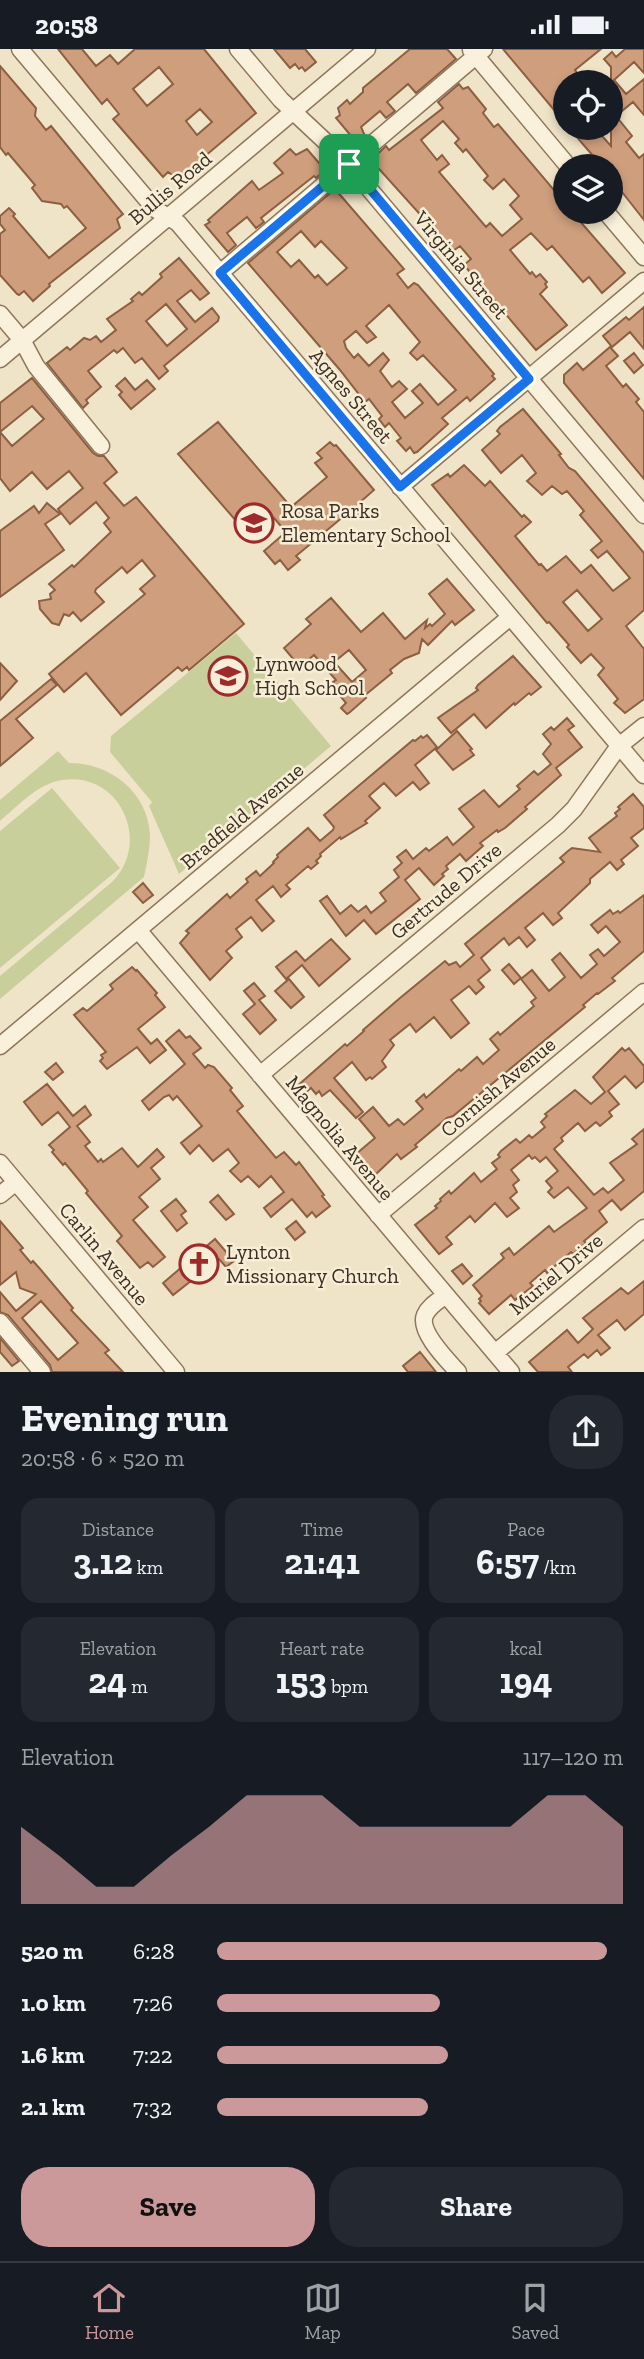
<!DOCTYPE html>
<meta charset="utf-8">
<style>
:root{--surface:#171b24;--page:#242831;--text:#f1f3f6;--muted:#9ea1a6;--line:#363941;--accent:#cc999b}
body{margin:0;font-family:"Zilla Slab",serif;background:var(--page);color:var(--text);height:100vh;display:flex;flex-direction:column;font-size:26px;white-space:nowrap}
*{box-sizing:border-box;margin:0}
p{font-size:23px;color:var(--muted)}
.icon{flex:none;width:38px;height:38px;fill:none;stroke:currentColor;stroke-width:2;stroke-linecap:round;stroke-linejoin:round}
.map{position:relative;height:1323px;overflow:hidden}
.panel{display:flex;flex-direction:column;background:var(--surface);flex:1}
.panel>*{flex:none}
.fabs{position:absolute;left:553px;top:21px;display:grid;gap:14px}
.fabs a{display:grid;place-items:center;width:70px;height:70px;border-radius:50%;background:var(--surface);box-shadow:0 4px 10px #0003;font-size:35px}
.pin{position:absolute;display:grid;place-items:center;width:60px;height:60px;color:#fff;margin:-30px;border-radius:14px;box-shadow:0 4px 10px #0006}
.round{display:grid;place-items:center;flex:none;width:74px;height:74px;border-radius:28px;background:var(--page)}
.headline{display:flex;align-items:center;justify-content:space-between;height:119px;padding:0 21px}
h1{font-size:38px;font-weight:700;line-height:52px}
.figures{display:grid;grid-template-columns:repeat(3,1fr);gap:10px;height:119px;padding:7px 21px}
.figures div{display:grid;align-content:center;border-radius:18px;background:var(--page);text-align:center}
.figures b{font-size:35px;font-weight:700}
.figures small{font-size:19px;font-weight:400}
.figures p{font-size:19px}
.chart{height:196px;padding:14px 21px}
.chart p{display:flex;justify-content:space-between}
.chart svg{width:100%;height:126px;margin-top:7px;fill:var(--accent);opacity:.7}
.cta{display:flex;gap:14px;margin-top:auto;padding:14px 21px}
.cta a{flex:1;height:80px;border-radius:28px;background:var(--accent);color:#111;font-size:28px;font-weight:700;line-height:80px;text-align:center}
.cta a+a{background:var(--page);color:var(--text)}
ul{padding:0 21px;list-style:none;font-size:23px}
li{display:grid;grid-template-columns:112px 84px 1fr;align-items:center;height:52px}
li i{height:18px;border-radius:9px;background:var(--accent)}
.status{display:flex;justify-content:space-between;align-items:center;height:49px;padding:0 35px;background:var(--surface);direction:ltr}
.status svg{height:19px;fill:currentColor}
.dock{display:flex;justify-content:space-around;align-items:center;height:98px;border-top:2px solid var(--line);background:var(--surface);font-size:19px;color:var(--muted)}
.dock a{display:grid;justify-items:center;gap:4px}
.dock .current{color:var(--accent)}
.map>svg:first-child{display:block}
</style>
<div class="status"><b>20:58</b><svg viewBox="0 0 49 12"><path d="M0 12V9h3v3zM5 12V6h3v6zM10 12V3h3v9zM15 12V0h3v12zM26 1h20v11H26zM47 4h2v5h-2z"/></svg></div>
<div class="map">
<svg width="644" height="1323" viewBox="0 0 644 1323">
<rect width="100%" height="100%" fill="#f0e4c8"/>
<path fill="#c9cf9b" d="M236 584 331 697 179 825 149 757 152 753 110 703 111 687Z
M58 702 69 714C110 714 147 742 150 785 150 800 147 814 144 828L0 950V927L112 833C152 793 120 722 62 731 37 735 18 757 0 772V751Z
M52 739 120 819 0 919V782Z"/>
<path fill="#cf9f7d" stroke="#8d5f41" stroke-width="2" fill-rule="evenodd" d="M58 0H82L96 17 110 6 118 15 135 0H204L256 64 178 130 168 123 163 128 113 70 119 65 107 50 102 55ZM159 18 173 35 147 57 133 40ZM200 60 212 73 197 86 186 72Z
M274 0H305L316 13 305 22 302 18 299 20 295 15 290 19Z
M410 0H447L456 10 416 44 408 35 387 53 395 62 386 69 380 62 361 78 365 87 357 94 336 69 340 66 338 59 347 51 350 55 363 43V39Z
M503 0H601L575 21 584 33H565V74Z
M625 0H644V24L634 13 614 31 626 45 644 30V66L633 53 616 67 632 87 626 93 639 109 644 105V171L611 129V117H599L593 111 594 108 569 79H595L611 97V18L604 10 612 3 616 8Z
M0 17 36 59 35 67 46 81 51 77 123 165 117 170 120 179 49 235 50 237 33 252 24 242 19 246 17 245 0 226V185L5 181 0 175V167L9 159 15 165 13 167 49 209 86 179 67 157 64 159 61 155 42 152 32 139 35 136 8 104 6 106 0 98Z
M459 35 463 40 468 38 486 60 483 64 494 78 498 75 565 154V163H572L625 224 602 244 589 228 583 233 552 197 547 201 531 184 510 201 530 225 532 223 536 228 540 225 547 233 545 235 547 238 540 245 567 276 536 301 464 216 471 210 460 197 453 202 371 111 386 97 389 101 443 59 438 53ZM443 72 459 90 455 94 463 103 466 100 488 127 484 131 493 140 504 130 519 147 510 156 522 170 502 187 490 174 486 178 439 123 449 115 442 106 437 111 421 91Z
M290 100 296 106 307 100 325 121 316 129 314 127 261 169 264 173 256 179 247 168 227 184 236 196 228 203 205 176 210 173 208 171 252 132 259 141 283 124 274 114Z
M335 140 404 220 397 225 408 239 414 234 418 236 494 325 492 327 495 330 470 352 467 348 442 369 448 375 417 403 414 404 410 398 406 402 397 392 401 389 389 374 385 378 379 370 382 367 369 350 365 353 340 321 248 214ZM301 182 315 198 321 192 347 219 327 236 318 226 315 229 299 211 291 218 277 203ZM389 256 420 293 410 304 417 311 423 306 456 341 438 356 420 335 412 342 423 354 405 369 392 353 407 340 399 332 392 338 380 322 389 311 383 304 369 317 358 305 354 309 346 299 344 292 356 282 367 294 376 288 366 277Z
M179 209 209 244 200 251 191 241 177 252 195 273 212 259 219 268 218 272 164 317 168 322 159 330 142 309 135 314 123 299 117 304 114 301 88 322 101 338 86 351 88 354 83 359 47 314 67 298 70 301 84 289 90 291 96 287 101 293 116 281 107 270 133 252 131 250 139 243 142 246 162 228 160 225ZM166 255 187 280 167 297 146 272Z
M644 258V300L630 283 612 298 603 287 626 268 629 271Z
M610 298 618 307 606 317 623 338 626 335 639 350 636 353 644 363V430L564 334V326L577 314 583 321Z
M634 304 643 316 634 324 624 312Z
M32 329 93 404 98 407H104L117 423 104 434 124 457 136 448 244 575 189 621 187 618 182 622 178 618 121 666 86 624 64 643 49 625 145 545 140 540 155 527 142 511 127 524 122 518 96 540 95 543 104 553 81 572 73 563 69 567 64 565 59 576 52 574 40 560 39 552 51 550 50 545 55 541 49 535 72 516 74 518 111 483 104 474 109 469 96 453 70 475 58 460 83 439 69 422 47 440 32 423 10 442 0 429V354ZM32 357 44 370 12 397 0 383Z
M125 329 135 341 147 331 155 340 131 360 119 346 122 343 116 337Z
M523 360 561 405 559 406 569 419 575 422 644 504V561L626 577 644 600V650L625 664 614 654 618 650 598 626 604 619 591 605 581 614 567 598 569 596 549 573 547 574 432 436 448 425 450 428 464 416 485 437 490 432 522 468 524 466 531 473 515 487 539 516 541 515 547 522 566 507 581 524 591 516 613 542 630 529 607 502 598 509 591 501 602 492 580 466 584 462 567 442 562 445 552 437 542 446 527 432 536 424 522 406 501 424 482 401 500 385 497 382 500 378ZM577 541 602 570 588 582 563 553Z
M218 373 291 458 327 428 315 414 322 409 317 404 330 393 334 397 336 396 374 441 358 455 363 461 356 468 350 462 296 507 300 511 288 521 280 511 275 515 264 502 286 483 274 469 251 489 178 405Z
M47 454 60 465 45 475 64 501 0 548V482L34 457 39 464Z
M447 530 474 561 455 576 452 572 428 596 422 590 419 604 404 610 390 621 392 624 364 647 366 649 349 664 347 665 341 659 346 654 337 643 340 641 333 633 336 631 314 606 300 618 284 599 311 575 306 570 331 549 361 583 383 564 405 590 427 571 425 579 430 575 432 577 445 565 429 545ZM349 601 366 621 352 633 334 613Z
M513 607 541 638 531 646 529 644 515 656 514 654 486 679 474 665 451 684 438 669 478 641 476 639 478 636Z
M0 614 17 632 0 651Z
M51 630 57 636 16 670 33 689 0 717V672Z
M567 669 574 677 568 681 582 698 556 719 561 726 525 758 527 760 505 779 498 783 497 781 480 794 483 797 466 812 460 805 446 817 448 820 442 825 444 827 434 836 419 819 405 831 420 850 376 885 364 871 346 887 320 852 327 847 340 865 351 856 358 863 366 857 371 864 386 852 380 844 399 828 394 821 402 814 397 808 406 801 413 810 426 799 429 802 447 788 453 796 474 778 459 760 484 741 499 758 520 740 517 737 534 722 538 726 551 715 543 705 551 695 543 685 551 678 554 681Z
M457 682 472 700 470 701 474 706 453 721 436 701Z
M427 686 437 698 415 716 429 734 420 741 413 733 396 747 384 734 369 747 380 759 365 772 367 774 341 790 340 788 320 805 321 807 316 812 318 814 311 820 308 817 286 836 290 840 281 848 273 837 256 851 274 872 262 882 251 868 236 880 242 888 226 902 232 909 210 931 180 894 189 884 186 882 227 845 230 849 248 833 246 830 256 822 260 827 274 814 273 813 278 808 277 806 308 779 320 792 333 781 334 778 324 766 413 691 415 692 421 687 423 689Z
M633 745 644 758V779L631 789 638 797 621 811 624 815 617 821 610 813 590 830V834L558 864 562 869 553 876 543 864 525 879 535 891 527 898 519 888 509 896 504 889 481 909 490 921 478 931 484 938 476 945 469 937 451 951 469 974 451 989 434 968 416 983 410 975 390 991 394 996 382 1012 386 1018 372 1030 370 1028 366 1031 352 1013 334 1029 363 1063 356 1069 330 1041 322 1047 319 1042 316 1045 311 1039 301 1047 295 1039 345 995 347 997 364 982 363 981 400 949 445 912 449 916 456 913 460 918 474 906 465 895 564 813 560 809 568 802 572 799 600 803 589 789 617 767 615 764 620 760 618 758Z
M143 834 153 846 143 854 133 843Z
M644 846V902L612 929 615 932 598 945 597 944 583 956 585 958 453 1067 447 1069 415 1096 417 1098 401 1110 397 1105 373 1128 355 1106 375 1089 359 1070 373 1058 389 1077 398 1070 404 1076 423 1060 416 1052 424 1045 426 1049 459 1020 461 1022 477 1008 483 1015 499 1001 490 990 498 983 500 986 534 957 531 953 536 949 521 930 532 921 549 942 565 928 552 911 560 904 581 929 597 915 590 906 598 900 604 907 620 893 606 877 598 884 591 876 610 861 613 865 618 862 620 864Z
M331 890 350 910 319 937 302 916 286 930 276 918 296 902 305 912Z
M509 915 521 929 514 935 502 921Z
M132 918 136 922 137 921 157 944 155 946 165 958 138 980 151 995 157 990 166 1001 150 1014 137 998 107 1020 100 1012 103 1009 101 1006 106 1003 74 966 83 959 87 962 113 940 110 936Z
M289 930 304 948 291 959 275 942Z
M254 934 265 947 259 951 276 971 260 985 243 965 255 955 244 942Z
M179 981 186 989 190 987 201 999 193 1005 205 1019 208 1016 214 1018 232 1039 230 1041 243 1057 237 1062 276 1109 284 1103 296 1116 299 1113 324 1146 322 1147 330 1157 316 1168 312 1163 307 1168 292 1150 271 1168 264 1159 284 1143 271 1127 259 1138 248 1127 241 1133 230 1122 239 1114 228 1100 213 1112 199 1096 190 1105 181 1094 202 1077 177 1047 173 1051 169 1046 164 1048 149 1061 142 1052 185 1015 166 992Z
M622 999 625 1002 629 999 644 1017V1032L636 1039 625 1027 608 1042 619 1055 609 1063 612 1067 600 1077 596 1073 585 1082 578 1074 561 1089 563 1092 554 1100 594 1146 603 1139 608 1144 624 1131 610 1114 637 1095 632 1090 644 1080V1142L621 1161 612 1151 599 1162 607 1173 584 1192 586 1194 573 1205 571 1203 547 1224 545 1221 530 1234 533 1237 515 1251 511 1246 489 1265 479 1254 481 1252 479 1250 482 1247 473 1236 504 1209 501 1205 509 1199 514 1206 549 1177 554 1183 587 1159 568 1138 554 1149 548 1143 552 1139 546 1132 558 1122 546 1108 540 1113 535 1108 532 1110 529 1106 511 1121 519 1131 513 1136 517 1143 510 1149 519 1159 507 1168 495 1154 475 1173 470 1167 446 1188 452 1195 439 1205 415 1176 437 1159 435 1157 441 1152 440 1150 449 1142 451 1145 474 1124 481 1133 497 1120 492 1114 500 1108 498 1106 501 1102 516 1090 520 1094 529 1086 532 1089 545 1078 541 1073 547 1067 545 1065 575 1041 591 1055 605 1043 593 1028Z
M56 1014 63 1023 53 1031 45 1023Z
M47 1035 73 1067 85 1057 91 1066 77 1077 90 1093 85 1097 98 1113 101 1110 103 1113 122 1099 138 1118 157 1100 164 1108 151 1119 160 1130 139 1148 148 1158 133 1171 165 1208 153 1218 148 1213 140 1219 117 1192 122 1187 86 1144 88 1142 65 1114 63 1116 52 1103 54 1101 49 1096 70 1078 58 1063 42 1076 24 1053Z
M218 1146 234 1165 226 1171 210 1153Z
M176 1150 186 1162 181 1166 187 1174 177 1182 161 1162Z
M0 1172 23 1199 20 1201 31 1214 33 1212 41 1221 73 1259 71 1261 109 1301 105 1304 123 1323H52L50 1316 8 1266 0 1263V1243L16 1262 36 1245 20 1239 16 1223 0 1236ZM41 1252 78 1294 58 1311 22 1269Z
M296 1172 305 1183 295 1191 286 1180Z
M215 1190 234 1212 226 1218 219 1210 173 1246 163 1234Z
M462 1215 472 1227 463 1235 452 1222Z
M644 1232V1265L625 1281 617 1271 598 1286 610 1299 601 1306 597 1301 588 1309 584 1305 568 1318 572 1323H538L529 1313 567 1281 578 1294 593 1280 583 1269 621 1239 628 1245Z
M0 1289 19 1312 12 1317 0 1303Z
M420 1303 436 1323H408L403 1317Z"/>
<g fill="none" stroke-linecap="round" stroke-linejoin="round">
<g stroke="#8d765c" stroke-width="19">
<path id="minor" d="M20 0 155 160 178 174 644 726
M238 0 281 51 344 110 644 466
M471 1 568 117
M606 163 644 208
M220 224 484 0
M0 265 22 291 36 317 101 397
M0 310 367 0
M400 438 644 232
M138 881 511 1323
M0 997 510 568
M260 1026 558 776 574 760 619 697 644 677
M0 1114 176 1323
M0 1146 16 1133
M378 1166 644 943
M446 1246C438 1252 429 1257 425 1266 418 1282 447 1311 458 1323
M0 1273 42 1323
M495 1304 644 1179"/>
</g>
<use href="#minor" stroke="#faf1dc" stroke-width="16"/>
</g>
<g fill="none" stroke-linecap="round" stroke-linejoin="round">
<g stroke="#fff" stroke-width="14">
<path id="route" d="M349 115 529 330 400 438 220 224Z"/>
</g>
<use href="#route" stroke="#1a73e8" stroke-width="9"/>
</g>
<defs>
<g id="school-ring" transform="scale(2.0125)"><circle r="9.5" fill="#f7eed8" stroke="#9e2a2b" stroke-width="1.5"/><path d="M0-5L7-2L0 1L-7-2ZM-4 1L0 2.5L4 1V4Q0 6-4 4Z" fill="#9e2a2b"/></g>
<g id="church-ring" transform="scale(2.0125)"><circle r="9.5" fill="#f7eed8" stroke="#9e2a2b" stroke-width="1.5"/><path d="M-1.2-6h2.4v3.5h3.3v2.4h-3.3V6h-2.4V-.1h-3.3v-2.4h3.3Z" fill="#9e2a2b"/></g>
</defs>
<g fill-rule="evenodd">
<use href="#school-ring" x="254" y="474"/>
<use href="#school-ring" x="228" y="627"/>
<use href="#church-ring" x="199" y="1215"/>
</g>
<g text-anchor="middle" stroke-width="5" stroke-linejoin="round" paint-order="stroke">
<g font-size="21" fill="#3d2e20" stroke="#f7eed8">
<text transform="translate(170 139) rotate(-40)" y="7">Bullis Road</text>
<text transform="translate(461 216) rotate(50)" y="7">Virginia Street</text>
<text transform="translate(351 347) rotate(50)" y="7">Agnes Street</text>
<text transform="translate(242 767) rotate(-40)" y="7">Bradfield Avenue</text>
<text transform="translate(446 842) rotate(-40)" y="7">Gertrude Drive</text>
<text transform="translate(498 1038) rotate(-40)" y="7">Cornish Avenue</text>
<text transform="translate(340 1089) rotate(50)" y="7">Magnolia Avenue</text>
<text transform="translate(104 1205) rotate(50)" y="7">Carlin Avenue</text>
<text transform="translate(556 1225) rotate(-40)" y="7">Muriel Drive</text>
</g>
<g font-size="21" fill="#3d2e20" stroke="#f7eed8" text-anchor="start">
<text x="281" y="469">Rosa Parks<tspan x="281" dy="24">Elementary School</tspan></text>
<text x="255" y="622">Lynwood<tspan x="255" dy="24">High School</tspan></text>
<text x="226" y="1210">Lynton<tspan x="226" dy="24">Missionary Church</tspan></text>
</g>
</g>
</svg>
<div class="fabs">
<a><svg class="icon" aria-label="locate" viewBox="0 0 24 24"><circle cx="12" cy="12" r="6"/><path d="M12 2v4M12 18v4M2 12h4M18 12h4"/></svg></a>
<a><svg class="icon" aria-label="layers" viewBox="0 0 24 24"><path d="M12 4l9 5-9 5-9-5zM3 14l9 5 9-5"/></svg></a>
</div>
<div class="pin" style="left:349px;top:115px;background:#1e9e55"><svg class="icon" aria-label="arrive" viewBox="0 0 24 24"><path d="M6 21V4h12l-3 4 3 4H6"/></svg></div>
</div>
<section class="panel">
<div class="headline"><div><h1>Evening run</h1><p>20:58 · 6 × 520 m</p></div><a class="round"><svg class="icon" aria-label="share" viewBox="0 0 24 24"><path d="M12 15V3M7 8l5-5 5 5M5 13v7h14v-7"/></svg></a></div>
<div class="figures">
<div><p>Distance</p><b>3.12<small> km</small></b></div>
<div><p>Time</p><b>21:41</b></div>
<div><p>Pace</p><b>6:57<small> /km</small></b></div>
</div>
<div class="figures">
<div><p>Elevation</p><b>24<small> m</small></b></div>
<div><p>Heart rate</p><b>153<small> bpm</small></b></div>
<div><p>kcal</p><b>194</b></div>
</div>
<div class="chart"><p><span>Elevation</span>117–120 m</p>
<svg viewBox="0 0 160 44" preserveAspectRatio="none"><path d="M0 44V17L10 27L20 38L30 38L40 27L50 17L60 6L70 6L80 6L90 17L100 17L110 17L120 17L130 17L140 6L150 6L160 17V44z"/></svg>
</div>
<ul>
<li><b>520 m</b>6:28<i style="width:96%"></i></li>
<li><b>1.0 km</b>7:26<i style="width:55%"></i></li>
<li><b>1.6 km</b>7:22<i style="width:57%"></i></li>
<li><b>2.1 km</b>7:32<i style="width:52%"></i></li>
</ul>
<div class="cta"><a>Save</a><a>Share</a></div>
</section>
<nav class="dock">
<a class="current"><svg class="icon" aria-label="home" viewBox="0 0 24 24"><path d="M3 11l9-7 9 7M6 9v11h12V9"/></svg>Home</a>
<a><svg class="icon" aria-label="map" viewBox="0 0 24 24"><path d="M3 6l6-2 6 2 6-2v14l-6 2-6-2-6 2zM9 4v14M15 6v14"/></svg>Map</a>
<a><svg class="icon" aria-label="saved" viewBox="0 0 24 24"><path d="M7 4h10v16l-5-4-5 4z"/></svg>Saved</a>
</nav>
